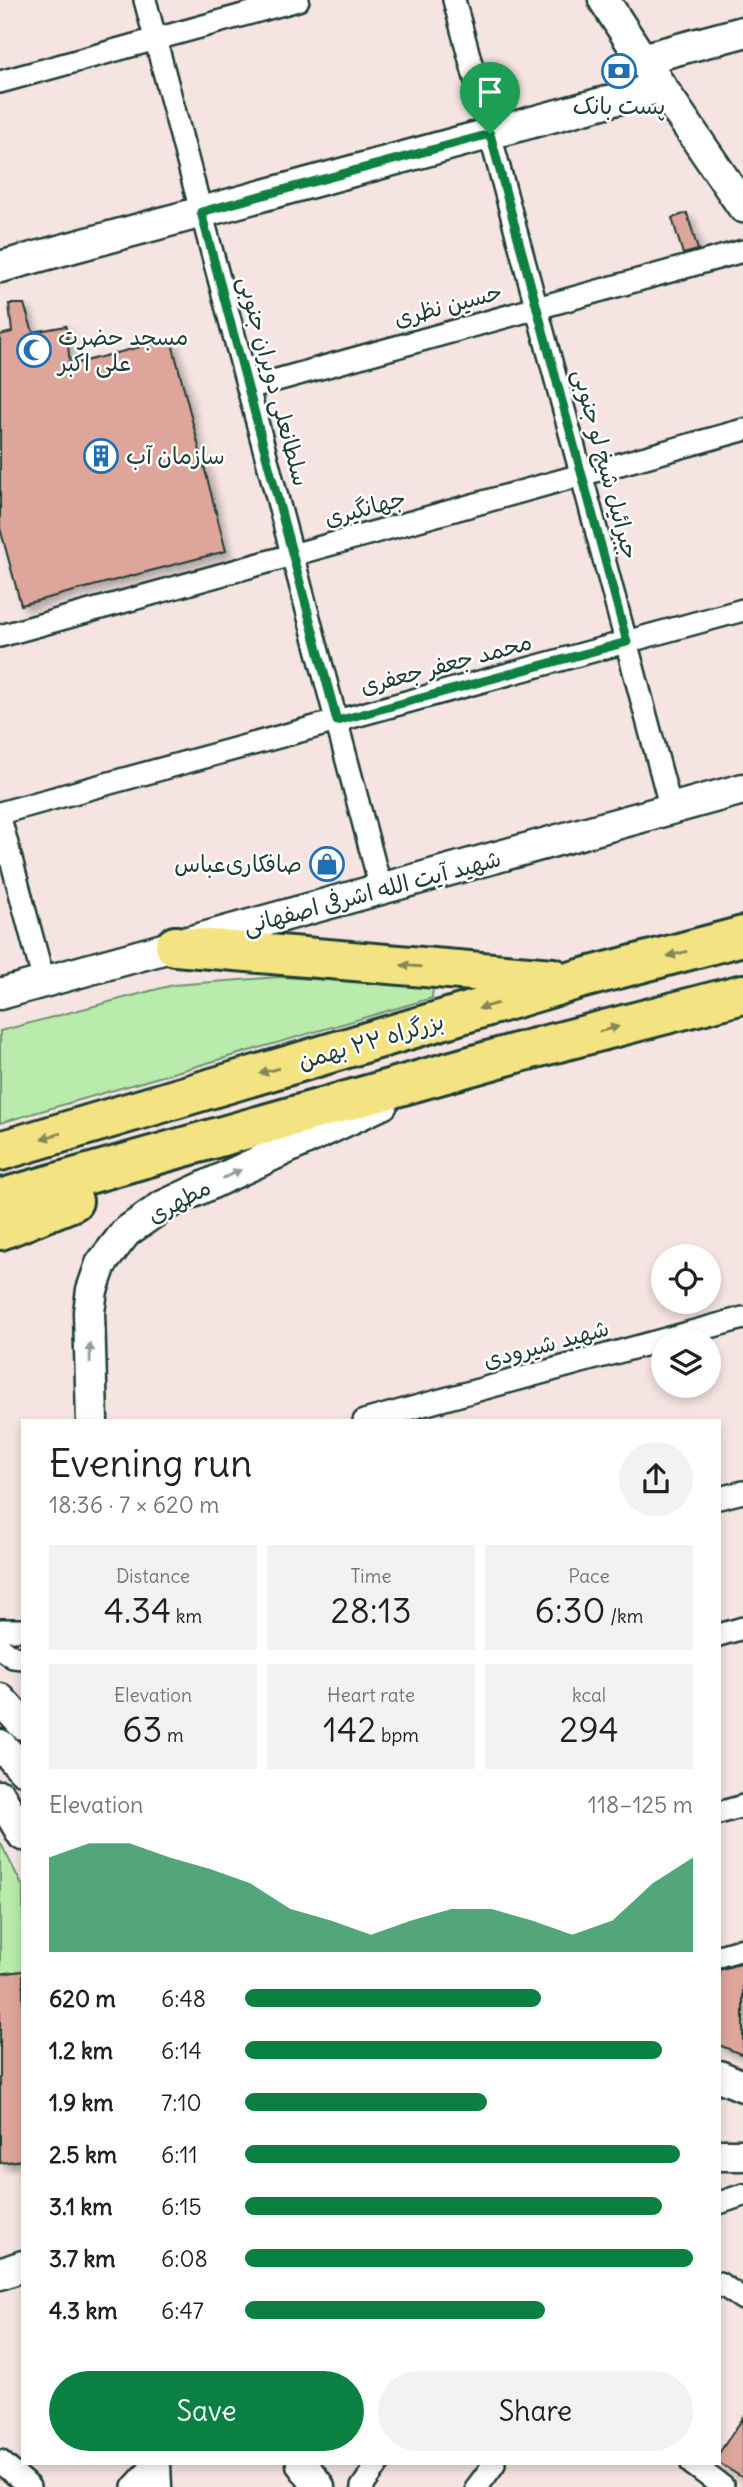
<!DOCTYPE html>
<meta charset="utf-8">
<style>
:root{--surface:#fff;--page:#f2f2f2;--text:#202124;--muted:#757577;--accent:#0b8043}
body{margin:0;font-family:Delius,"Playpen Sans Arabic",sans-serif;background:var(--page);color:var(--text);height:100vh;display:flex;flex-direction:column;font-size:26px;white-space:nowrap}
*{box-sizing:border-box;margin:0}
p{font-size:23px;color:var(--muted)}
.icon{flex:none;width:38px;height:38px;fill:none;stroke:currentColor;stroke-width:2;stroke-linecap:round;stroke-linejoin:round}
.map{position:relative;flex:1;overflow:hidden}
.details{position:absolute;left:21px;top:1419px;width:700px;height:1046px;display:flex;flex-direction:column;background:var(--surface);border-radius:0px;box-shadow:0 4px 10px #0003}
.details>*{flex:none}
.fabs{position:absolute;left:651px;top:1244px;display:grid;gap:14px}
.fabs a{display:grid;place-items:center;width:70px;height:70px;border-radius:50%;background:var(--surface);box-shadow:0 4px 10px #0003;font-size:35px}
.pin{position:absolute;display:grid;place-items:center;width:60px;height:60px;color:#fff;margin:-72px -30px;border-radius:50% 50% 50% 0;rotate:-45deg;box-shadow:0 0 7px #0007}
.pin .icon{rotate:45deg}
.round{display:grid;place-items:center;flex:none;width:74px;height:74px;border-radius:37px;background:var(--page)}
.summary{display:flex;align-items:center;justify-content:space-between;height:119px;padding:0 28px}
h1{font-size:38px;font-weight:600;line-height:52px}
.metrics{display:grid;grid-template-columns:repeat(3,1fr);gap:10px;height:119px;padding:7px 28px}
.metrics div{display:grid;align-content:center;border-radius:0px;background:var(--page);text-align:center}
.metrics b{font-size:35px;font-weight:600}
.metrics small{font-size:19px;font-weight:400}
.metrics p{font-size:19px}
.chart{height:196px;padding:14px 28px}
.chart p{display:flex;justify-content:space-between}
.chart svg{width:100%;height:126px;margin-top:7px;fill:var(--accent);opacity:.7}
.primary-button{display:flex;gap:14px;margin-top:auto;padding:14px 28px}
.primary-button a{flex:1;height:80px;border-radius:42px;background:var(--accent);color:#fff;font-size:28px;font-weight:600;line-height:80px;text-align:center}
.primary-button a+a{background:var(--page);color:var(--text)}
ul{padding:0 28px;list-style:none;font-size:23px}
li{display:grid;grid-template-columns:112px 84px 1fr;align-items:center;height:52px}
li i{height:18px;border-radius:9px;background:var(--accent)}
.map>svg:first-child{display:block}
</style>
<div class="map">
<svg width="743" height="2487" viewBox="0 0 743 2487">
<defs>
<filter id="shadow"><feDropShadow dx="5.5" dy="5.5" stdDeviation="3.5" flood-color="#0004"/></filter>
</defs>
<rect width="100%" height="100%" fill="#f5e4e1"/>
<filter id="ink" filterUnits="userSpaceOnUse"><feTurbulence type="fractalNoise" baseFrequency=".0143" numOctaves="2"/><feDisplacementMap in="SourceGraphic" scale="14" xChannelSelector="R" yChannelSelector="G"/><feConvolveMatrix kernelMatrix="1 2 1 2 8 2 1 2 1" color-interpolation-filters="sRGB"/></filter>
<g filter="url(#ink)">
<path fill="#b9ecac" stroke="#6c9470" stroke-width="2" d="M279 977 433 986 432 998 0 1123V1031L173 985Z
M0 1842 23 1887V1971L0 1974Z"/>
<path fill="#dea59b" stroke="#1f3d34" stroke-width="2" filter="url(#shadow)" d="M687 213 698 250 683 254 672 218Z
M9 304H24L33 332 66 326 70 365 171 339 226 551 21 605 0 528V335L12 332Z
M743 1963V2055L719 2045V1970Z
M23 1971V2160L0 2163V1974Z
M743 2418V2478L719 2463V2453Z"/>
<g fill="none" stroke-linecap="round" stroke-linejoin="round">
<g stroke="#1f3d34" stroke-width="26">
<path id="street" d="M145 0 381 889
M454 0 671 809
M0 82 298 0
M248 388 743 251
M0 636 743 430
M0 813 743 610
M0 818 44 982
M364 1421 743 1318
M719 1498 743 1492
M0 1630H23
M719 1635 743 1628
M0 1648 13 1657 23 1658
M719 1813 743 1806
M719 1956 743 1949
M719 2203 743 2195
M719 2283 743 2299
M0 2461 29 2487
M692 2464 723 2487
M133 2487 154 2464
M362 2487 378 2464
M477 2487 494 2464"/>
</g>
<g stroke="#1f3d34" stroke-width="35">
<path id="secondary" d="M604 0 642 59 743 207
M642 59 743 32
M0 267 661 87
M0 994 743 789
M92 1421 89 1312 92 1290 101 1264 126 1232 163 1206 382 1104
M0 1699 23 1724
M0 1745 23 1769
M0 1796 23 1835
M719 2076 743 2086
M719 2155H743
M0 2274 23 2266
M155 2464 156 2487
M302 2464 319 2487"/>
</g>
<g stroke="#1f3d34" stroke-width="44">
<path id="highway" d="M175 946 553 978
M0 1151 576 980 743 936
M0 1199 520 1052 743 994
M0 1230 73 1201"/>
</g>
<use href="#street" stroke="#fff" stroke-width="21"/>
<use href="#secondary" stroke="#fff" stroke-width="30"/>
<use href="#highway" stroke="#f4e382" stroke-width="38"/>
</g>
<defs><path id="oneway-solid" d="M-6-.8H1V-3.2L6.5 0L1 3.2V.8H-6Z" transform="scale(1.75)"/></defs>
<g fill="#7f8857">
<use href="#oneway-solid" transform="translate(677 954) rotate(166)"/>
<use href="#oneway-solid" transform="translate(411 966) rotate(-175)"/>
<use href="#oneway-solid" transform="translate(488 1006) rotate(164)"/>
<use href="#oneway-solid" transform="translate(609 1029) rotate(-14)"/>
<use href="#oneway-solid" transform="translate(269 1071) rotate(164)"/>
<use href="#oneway-solid" transform="translate(51 1136) rotate(164)"/>
</g>
<g fill="#8f9e9a">
<use href="#oneway-solid" transform="translate(232 1174) rotate(-25)"/>
<use href="#oneway-solid" transform="translate(90 1353) rotate(-91)"/>
</g>
</g>
<g fill="none" stroke-linecap="round" stroke-linejoin="round" filter="url(#ink)">
<g stroke="#fff" stroke-width="14">
<path id="route" d="M490 134 627 642 337 721 201 212Z"/>
</g>
<use href="#route" stroke="#0b8043" stroke-width="9"/>
</g>
<defs>
<g id="bank-ring" transform="scale(1.75)"><circle r="9.5" fill="#fff" stroke="#1f6fb2" stroke-width="1.5"/><path d="M-6-4H6V4H-6ZM0-2.3a2.3 2.3 0 1 0 0 4.6a2.3 2.3 0 1 0 0-4.6Z" fill="#1f6fb2"/></g>
<g id="mosque-ring" transform="scale(1.75)"><circle r="9.5" fill="#fff" stroke="#1f6fb2" stroke-width="1.5"/><path d="M3.5-4.9A6 6 0 1 0 3.5 4.9A5 5 0 1 1 3.5-4.9Z" fill="#1f6fb2"/></g>
<g id="building-ring" transform="scale(1.75)"><circle r="9.5" fill="#fff" stroke="#1f6fb2" stroke-width="1.5"/><path d="M-4-6H4V6H1V3H-1V6H-4ZM-2.5-4.3h1.7v1.8h-1.7ZM.8-4.3h1.7v1.8H.8ZM-2.5-1h1.7V.8h-1.7ZM.8-1h1.7V.8H.8Z" fill="#1f6fb2"/></g>
<g id="shop-ring" transform="scale(1.75)"><circle r="9.5" fill="#fff" stroke="#1f6fb2" stroke-width="1.5"/><path d="M-5-2.5h2.3a2.7 3.5 0 0 1 5.4 0H5L5.5 6h-11ZM-1.5-2.5h3a1.5 2.3 0 0 0-3 0Z" fill="#1f6fb2"/></g>
</defs>
<g fill-rule="evenodd">
<use href="#bank-ring" x="619" y="71"/>
<use href="#mosque-ring" x="34" y="350"/>
<use href="#building-ring" x="101" y="456"/>
<use href="#shop-ring" x="327" y="864"/>
</g>
<g text-anchor="middle" stroke-width="5" stroke-linejoin="round" paint-order="stroke">
<g font-size="23" fill="#1f3d34" stroke="#fff" text-anchor="start">
<text x="619" y="114" text-anchor="middle">پست بانک</text>
<text x="58" y="345">مسجد حضرت<tspan x="58" dy="26">علی اکبر</tspan></text>
<text x="126" y="464">سازمان آب</text>
<text x="302" y="872" text-anchor="end">صافکاری‌عباس</text>
</g>
<g font-size="23" fill="#1f3d34" stroke="#fff">
<text transform="translate(448 305) rotate(-15)" y="8">حسین نظری</text>
<text transform="translate(274 381) rotate(75)" y="8">سلطانعلی دویران جنوبی</text>
<text transform="translate(606 464) rotate(75)" y="8">جبرائیل شیخ لو جنوبی</text>
<text transform="translate(365 508) rotate(-15)" y="8">جهانگیری</text>
<text transform="translate(446 664) rotate(-15)" y="8">محمد جعفر جعفری</text>
<text transform="translate(372 892) rotate(-15)" y="8">شهید آیت الله اشرفی اصفهانی</text>
<text transform="translate(371 1041) rotate(-16)" y="8">بزرگراه ۲۲ بهمن</text>
<text transform="translate(179 1201) rotate(-28)" y="8">مطهری</text>
<text transform="translate(546 1344) rotate(-15)" y="8">شهید شیرودی</text>
</g>
</g>
</svg>
<div class="fabs">
<a><svg class="icon" aria-label="locate" viewBox="0 0 24 24"><circle cx="12" cy="12" r="6"/><path d="M12 2v4M12 18v4M2 12h4M18 12h4"/></svg></a>
<a><svg class="icon" aria-label="layers" viewBox="0 0 24 24"><path d="M12 4l9 5-9 5-9-5zM3 14l9 5 9-5"/></svg></a>
</div>
<div class="pin" style="left:490px;top:134px;background:#1e9e55"><svg class="icon" aria-label="arrive" viewBox="0 0 24 24"><path d="M6 21V4h12l-3 4 3 4H6"/></svg></div>
<section class="details">
<div class="summary"><div><h1>Evening run</h1><p>18:36 · 7 × 620 m</p></div><a class="round"><svg class="icon" aria-label="share" viewBox="0 0 24 24"><path d="M12 15V3M7 8l5-5 5 5M5 13v7h14v-7"/></svg></a></div>
<div class="metrics">
<div><p>Distance</p><b>4.34<small> km</small></b></div>
<div><p>Time</p><b>28:13</b></div>
<div><p>Pace</p><b>6:30<small> /km</small></b></div>
</div>
<div class="metrics">
<div><p>Elevation</p><b>63<small> m</small></b></div>
<div><p>Heart rate</p><b>142<small> bpm</small></b></div>
<div><p>kcal</p><b>294</b></div>
</div>
<div class="chart"><p><span>Elevation</span>118–125 m</p>
<svg viewBox="0 0 160 44" preserveAspectRatio="none"><path d="M0 44V11L10 6L20 6L30 11L40 15L50 20L60 29L70 33L80 38L90 33L100 29L110 29L120 33L130 38L140 33L150 20L160 11V44z"/></svg>
</div>
<ul>
<li><b>620 m</b>6:48<i style="width:66%"></i></li>
<li><b>1.2 km</b>6:14<i style="width:93%"></i></li>
<li><b>1.9 km</b>7:10<i style="width:54%"></i></li>
<li><b>2.5 km</b>6:11<i style="width:97%"></i></li>
<li><b>3.1 km</b>6:15<i style="width:93%"></i></li>
<li><b>3.7 km</b>6:08<i style="width:100%"></i></li>
<li><b>4.3 km</b>6:47<i style="width:67%"></i></li>
</ul>
<div class="primary-button"><a>Save</a><a>Share</a></div>
</section>
</div>
